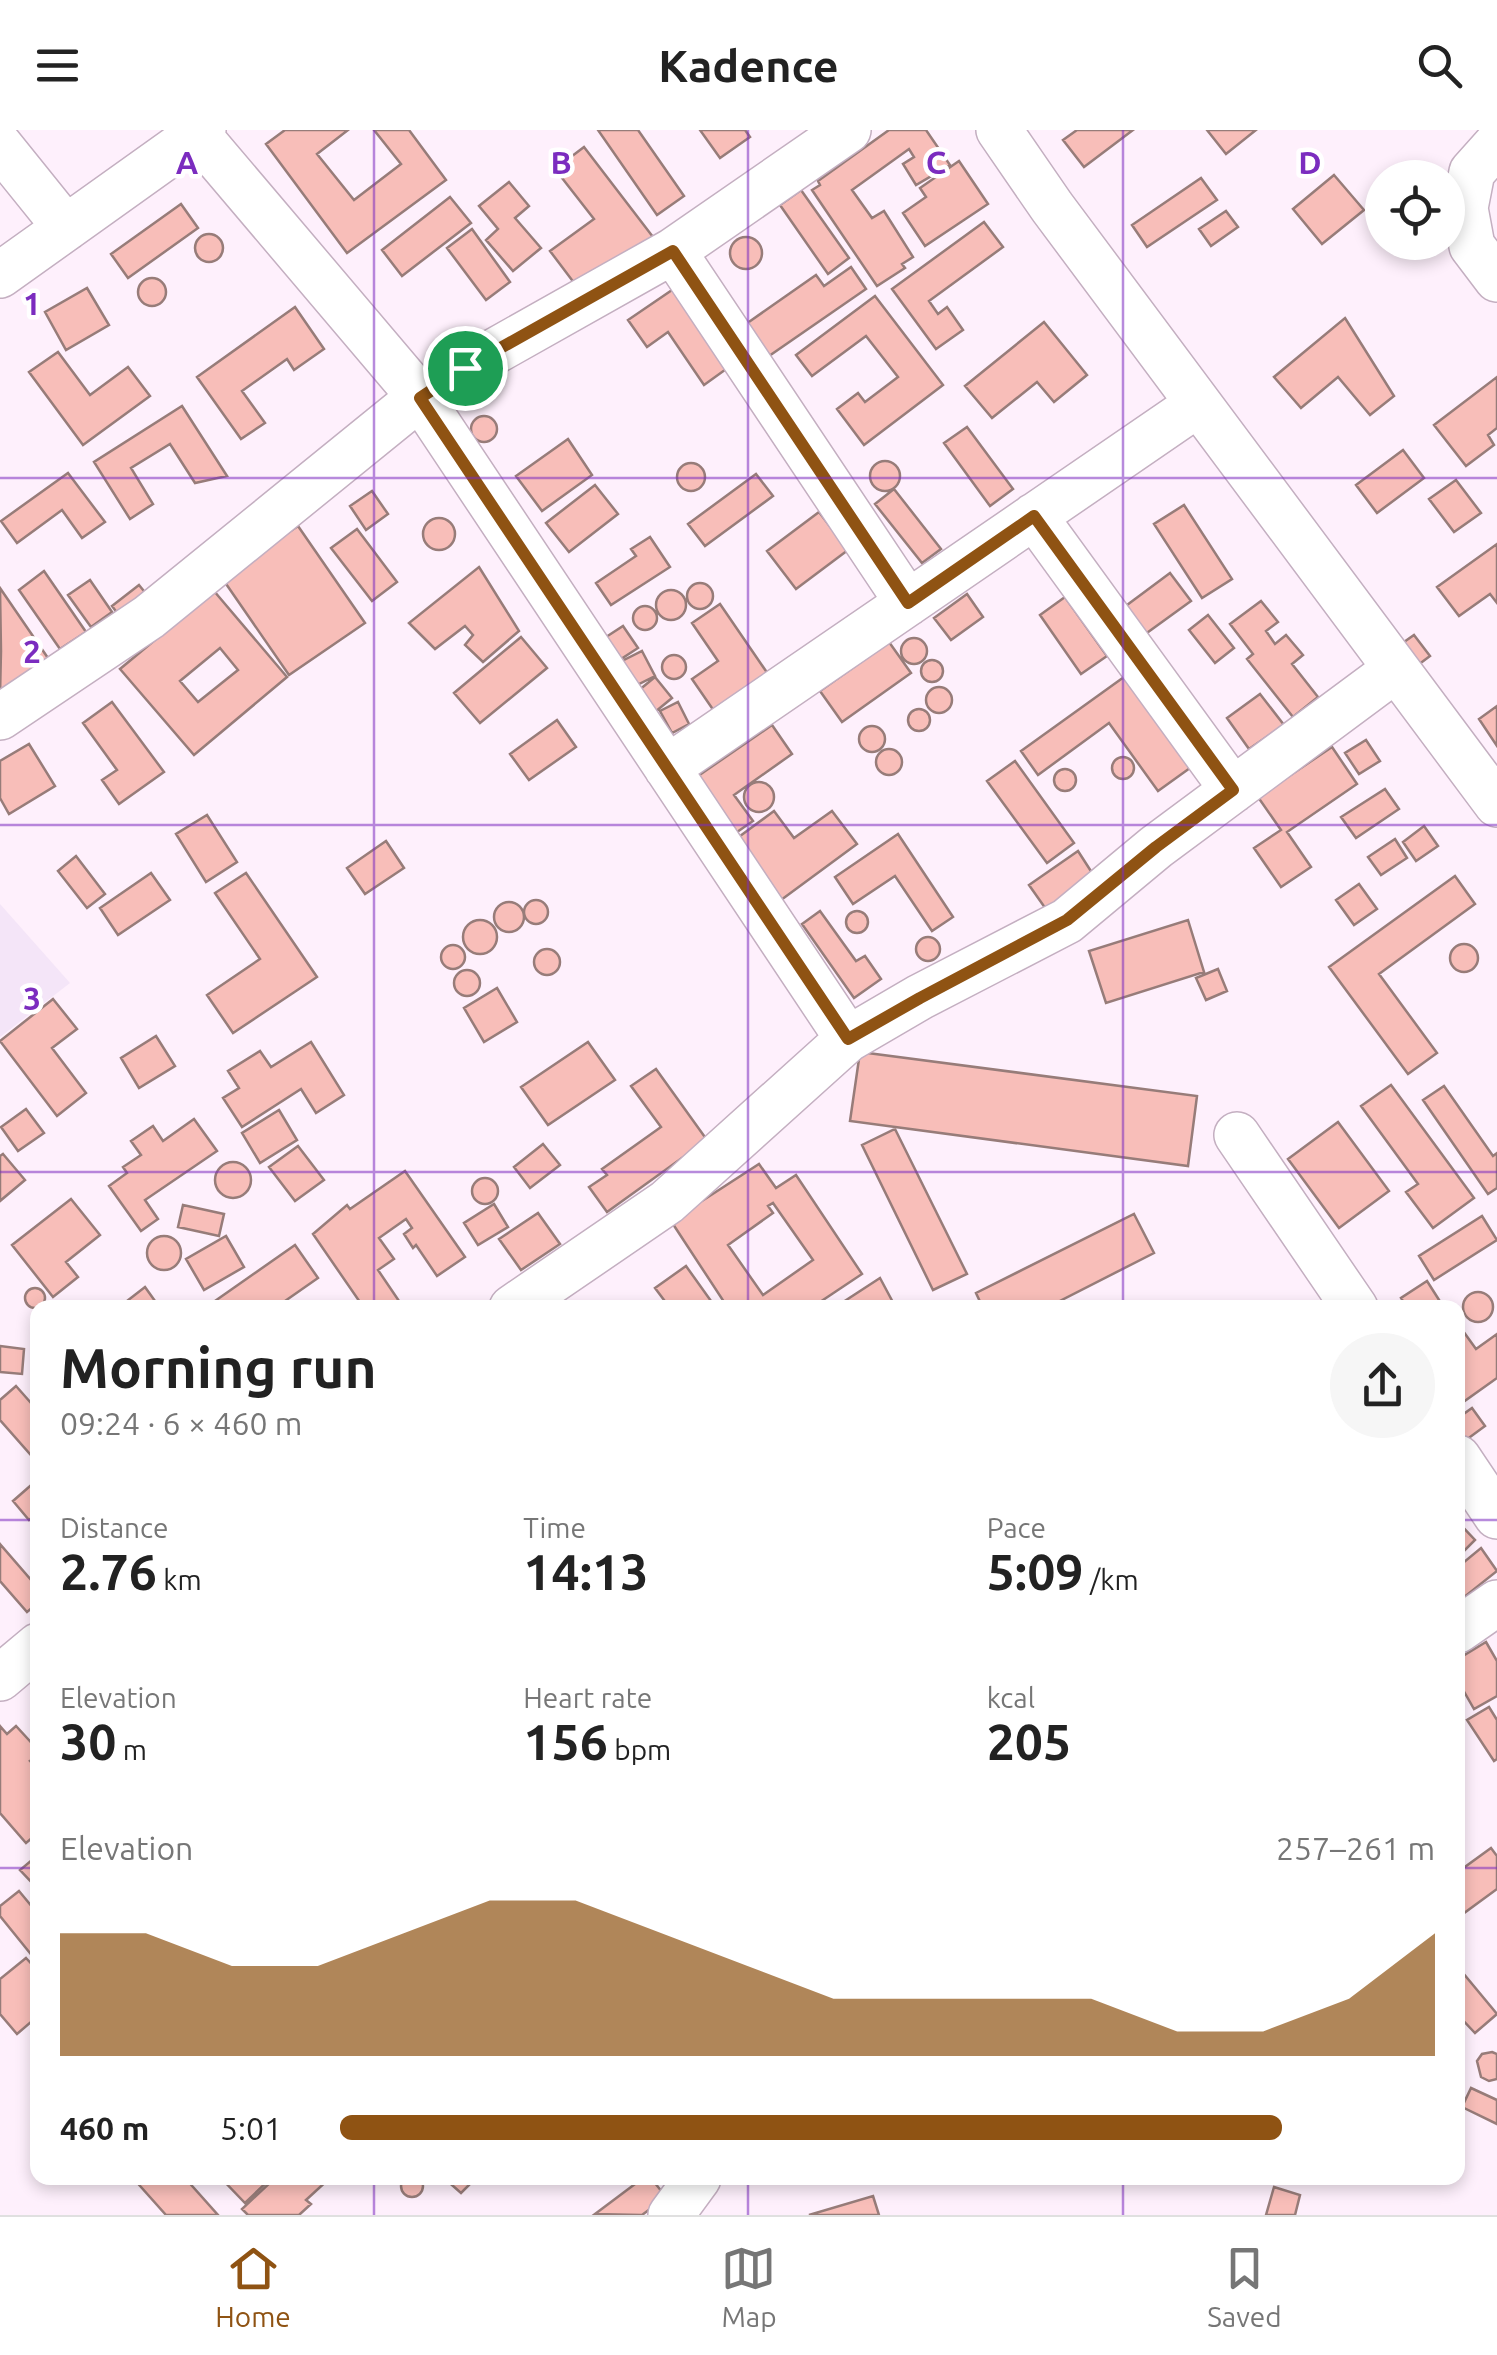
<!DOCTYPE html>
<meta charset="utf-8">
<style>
:root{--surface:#fff;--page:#f6f6f6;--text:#222;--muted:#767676;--line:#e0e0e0;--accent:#8f5313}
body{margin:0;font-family:Ubuntu,sans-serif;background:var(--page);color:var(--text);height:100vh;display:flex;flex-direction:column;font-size:38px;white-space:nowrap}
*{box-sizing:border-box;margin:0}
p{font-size:32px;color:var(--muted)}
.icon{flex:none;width:55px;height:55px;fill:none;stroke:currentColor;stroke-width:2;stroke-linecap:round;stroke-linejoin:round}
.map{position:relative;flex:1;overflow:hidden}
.sheet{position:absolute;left:30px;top:1170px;width:1435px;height:885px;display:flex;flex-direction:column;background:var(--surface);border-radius:20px;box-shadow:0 5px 15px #0003}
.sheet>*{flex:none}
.controls{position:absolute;left:1365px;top:30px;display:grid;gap:20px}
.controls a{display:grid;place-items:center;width:100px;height:100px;border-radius:50%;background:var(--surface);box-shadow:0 5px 15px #0003;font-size:50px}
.pin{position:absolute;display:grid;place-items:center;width:85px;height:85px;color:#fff;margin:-42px;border:5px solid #fff;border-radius:50%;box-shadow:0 2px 10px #0007}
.round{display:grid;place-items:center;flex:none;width:105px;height:105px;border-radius:52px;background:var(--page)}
.headline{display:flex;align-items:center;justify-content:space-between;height:170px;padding:0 30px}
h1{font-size:55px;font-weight:700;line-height:75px}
.metrics{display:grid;grid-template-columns:repeat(3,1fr);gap:15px;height:170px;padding:10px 30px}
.metrics div{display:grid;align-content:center}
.metrics b{font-size:50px;font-weight:700}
.metrics small{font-size:28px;font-weight:400}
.metrics p{font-size:28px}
.chart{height:280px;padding:20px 30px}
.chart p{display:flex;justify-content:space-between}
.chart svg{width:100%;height:180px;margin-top:10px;fill:var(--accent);opacity:.7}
ul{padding:0 30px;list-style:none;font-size:32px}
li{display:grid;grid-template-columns:160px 120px 1fr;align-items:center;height:75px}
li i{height:25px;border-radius:12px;background:var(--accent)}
header{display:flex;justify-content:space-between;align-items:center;height:130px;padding:0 30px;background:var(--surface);font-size:45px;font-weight:700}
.menu{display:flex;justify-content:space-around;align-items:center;height:140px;border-top:2px solid var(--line);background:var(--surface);font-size:28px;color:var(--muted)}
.menu a{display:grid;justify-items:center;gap:5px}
.menu .selected{color:var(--accent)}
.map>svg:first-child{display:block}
</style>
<header><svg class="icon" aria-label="menu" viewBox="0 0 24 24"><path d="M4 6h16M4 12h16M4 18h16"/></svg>Kadence<svg class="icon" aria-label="search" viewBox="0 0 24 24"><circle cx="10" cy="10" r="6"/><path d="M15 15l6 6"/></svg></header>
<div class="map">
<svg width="1497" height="2085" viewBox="0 0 1497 2085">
<rect width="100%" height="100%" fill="#fef0fc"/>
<path fill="#f4e5f8" d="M0 774 70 853 0 907Z"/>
<path fill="#f8beb9" stroke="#977c79" stroke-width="2.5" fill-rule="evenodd" d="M285 0H348L317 24 354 70 401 34 374 0H409L446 50 347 123 266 14Z
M598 0H638L684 66 657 85Z
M700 0H745L750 7 720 28Z
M889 0H926L950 35 916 55 903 34 914 27 909 19 852 60 872 88 884 81 913 127 902 134 905 138 877 156 812 60 820 55 818 51Z
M1077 0H1133L1084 37 1063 10Z
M1207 0H1256L1226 24Z
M584 17 653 107 581 162 550 121 594 89 555 39Z
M959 31 988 74 925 116 903 83 926 67 920 58Z
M1334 45 1364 80 1322 114 1293 79Z
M1201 48 1217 70 1147 117 1132 95Z
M509 52 529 76 515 88 541 118 513 141 486 110 498 99 479 76Z
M801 60 849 128 828 144 780 75Z
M450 67 471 93 402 146 382 120Z
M181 74 198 98 128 148 111 124Z
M1226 81 1238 97 1211 116 1199 99Z
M984 92 1003 117 929 171 938 184 947 177 963 200 936 219 892 159Z
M472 99 510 152 486 170 447 118Z
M195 118a14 14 0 1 1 28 0a14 14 0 1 1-28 0Z
M730 123a16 16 0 1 1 32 0a16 16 0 1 1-32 0Z
M851 137 866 159 769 226 746 194 816 145 824 156Z
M138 162a14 14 0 1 1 28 0a14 14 0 1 1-28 0Z
M87 158 109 195 66 220 45 182Z
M675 158 729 237 704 255 668 202 647 217 628 190Z
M875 166 943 255 864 315 837 279 858 263 865 272 898 247 866 206 812 246 796 225Z
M295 177 324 219 294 240 287 229 242 261 265 293 241 309 197 247Z
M1345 188 1394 266 1370 285 1338 247 1301 278 1274 247Z
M1044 192 1087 245 1054 272 1037 252 992 288 965 256Z
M58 222 90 265 128 237 150 266 83 315 29 242Z
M1497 247V298L1488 305 1494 315 1466 336 1434 295Z
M182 276 227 346 195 353 170 314 131 338 153 374 130 389 94 332Z
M471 299a13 13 0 1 1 26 0a13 13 0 1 1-26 0Z
M967 297 1013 359 990 376 944 313Z
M568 309 592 345 542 381 516 346Z
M1403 320 1424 348 1377 383 1356 355Z
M870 346a15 15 0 1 1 30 0a15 15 0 1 1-30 0Z
M677 347a14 14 0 1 1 28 0a14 14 0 1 1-28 0Z
M68 343 105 392 82 408 62 380 17 413 1 391Z
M756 344 773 366 705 416 688 394Z
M1456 350 1481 383 1454 402 1429 369Z
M595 355 618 384 569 422 546 393Z
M894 359 941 419 922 433 875 374Z
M372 361 388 384 366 400 350 376Z
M1184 375 1232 449 1202 468 1154 394Z
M819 382 848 420 796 459 767 421Z
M423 404a16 16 0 1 1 32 0a16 16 0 1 1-32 0Z
M298 396 365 493 289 545 222 448Z
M357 399 397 452 372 471 331 418Z
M650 407 670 437 611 475 596 453 636 426 631 419Z
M1497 414V473L1490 464 1459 486 1437 457Z
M479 437 519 501 483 532 465 515 473 505 465 496 435 519 409 493Z
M44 441 86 502 60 519 19 460Z
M1170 443 1191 471 1144 505 1123 478Z
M90 450 112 482 91 497 68 465Z
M687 466a13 13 0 1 1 26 0a13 13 0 1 1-26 0Z
M139 455 152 471 124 492 112 476Z
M0 458 50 531 0 566 1 521Z
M656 475a15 15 0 1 1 30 0a15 15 0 1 1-30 0Z
M214 461 287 547 194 625 120 539ZM220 518 238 540 198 572 180 551Z
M967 464 983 487 951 510 934 488Z
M1065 467 1107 526 1081 544 1040 485Z
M1261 471 1278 492 1266 501 1275 514 1286 505 1303 525 1292 534 1318 567 1293 587 1247 529 1253 524 1230 494Z
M720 474 768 544 714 581 692 549 718 531 692 493Z
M633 488a12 12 0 1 1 24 0a12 12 0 1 1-24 0Z
M1208 485 1234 518 1215 533 1189 500Z
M623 496 638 518 621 529 606 507Z
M1414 505 1430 526 1410 541 1394 519Z
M521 507 547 538 480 593 454 563Z
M901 521a13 13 0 1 1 26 0a13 13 0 1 1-26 0Z
M889 512 911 543 842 592 820 561Z
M642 521 655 546 633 557 620 532Z
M662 537a12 12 0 1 1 24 0a12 12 0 1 1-24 0Z
M921 541a11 11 0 1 1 22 0a11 11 0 1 1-22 0Z
M655 547 672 568 655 582 638 561Z
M1124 547 1190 638 1158 661 1109 593 1038 645 1021 621Z
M926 570a13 13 0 1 1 26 0a13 13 0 1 1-26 0Z
M1260 564 1284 595 1249 619 1227 588Z
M112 572 164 642 119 674 102 650 117 640 83 593Z
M678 572 689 594 672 603 660 581Z
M1497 576V616L1479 589Z
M908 590a11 11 0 1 1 22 0a11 11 0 1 1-22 0Z
M557 590 576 617 529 650 510 624Z
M772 595 792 624 734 665 753 691 737 702 698 646Z
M859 609a13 13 0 1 1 26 0a13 13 0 1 1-26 0Z
M1366 610 1380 631 1359 644 1345 623Z
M29 614 55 656 9 684 0 668V631Z
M1332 617 1357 654 1287 702 1311 737 1281 757 1254 718 1281 700 1258 667Z
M876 632a13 13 0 1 1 26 0a13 13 0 1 1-26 0Z
M1112 638a11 11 0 1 1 22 0a11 11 0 1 1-22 0Z
M1015 631 1074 713 1047 733 987 651Z
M1054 650a11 11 0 1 1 22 0a11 11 0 1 1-22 0Z
M744 667a15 15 0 1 1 30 0a15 15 0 1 1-30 0Z
M1385 659 1399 679 1356 708 1341 687Z
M774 681 794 708 832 681 857 714 781 770 736 709Z
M207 685 237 732 206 752 176 704Z
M1424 696 1438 716 1416 731 1403 712Z
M898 704 953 787 932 801 895 746 853 774 835 747Z
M1395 709 1407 728 1381 745 1368 727Z
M386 711 404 738 365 764 347 738Z
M1078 721 1096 749 1048 782 1029 755Z
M76 726 105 764 87 778 58 741Z
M151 743 170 770 118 805 100 778Z
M246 743 317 847 233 903 207 865 260 829 215 763Z
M1455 746 1475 774 1379 844 1437 923 1408 944 1329 837Z
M1359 754 1377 779 1354 795 1336 770Z
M524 782a12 12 0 1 1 24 0a12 12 0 1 1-24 0Z
M494 787a15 15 0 1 1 30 0a15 15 0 1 1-30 0Z
M820 781 856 831 865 826 881 849 854 868 802 794Z
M846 792a11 11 0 1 1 22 0a11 11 0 1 1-22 0Z
M1188 790 1204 842 1106 873 1089 821Z
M463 807a17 17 0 1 1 34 0a17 17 0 1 1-34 0Z
M916 819a12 12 0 1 1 24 0a12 12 0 1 1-24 0Z
M1450 828a14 14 0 1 1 28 0a14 14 0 1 1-28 0Z
M441 827a12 12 0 1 1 24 0a12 12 0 1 1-24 0Z
M534 832a13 13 0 1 1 26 0a13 13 0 1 1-26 0Z
M1218 839 1227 861 1206 870 1196 848Z
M454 853a13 13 0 1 1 26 0a13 13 0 1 1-26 0Z
M497 858 517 892 484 912 464 878Z
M53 869 77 899 52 918 86 963 57 986 0 911Z
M156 906 175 936 139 958 121 928Z
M311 912 344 965 316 983 301 959 242 997 223 968 239 958 228 941 260 921 271 937Z
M588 912 615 950 548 995 521 957Z
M860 922 1197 966 1188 1036 850 991Z
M656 939 707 1010 607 1082 589 1057 607 1045 602 1039 661 997 631 956Z
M1391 955 1474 1068 1433 1098 1406 1062 1418 1054 1361 976Z
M1444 956 1493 1026 1497 1023V1058L1488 1064 1423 970Z
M26 979 44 1003 18 1021 1 997Z
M279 980 297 1010 260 1033 242 1003Z
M194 989 217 1021 145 1070 158 1089 141 1101 109 1056 127 1043 123 1037 141 1025 131 1011 153 996 163 1011Z
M1338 992 1389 1061 1339 1098 1288 1029Z
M895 999 967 1144 933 1160 862 1015Z
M543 1014 560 1035 530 1058 514 1037Z
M298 1016 324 1050 295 1071 269 1037Z
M3 1024 25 1050 0 1071V1026Z
M215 1050a18 18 0 1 1 36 0a18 18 0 1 1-36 0Z
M759 1034 776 1058 796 1045 862 1144 811 1178H728L671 1091ZM773 1073 813 1130 763 1165 728 1115 773 1083 768 1076Z
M405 1041 465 1127 437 1146 416 1115 413 1118 404 1104 412 1098 406 1089 379 1108 394 1129 378 1140 399 1171 390 1178H364L313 1104 347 1075 350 1079Z
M472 1061a13 13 0 1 1 26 0a13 13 0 1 1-26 0Z
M71 1069 100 1105 66 1132 78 1147 53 1167 12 1115Z
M494 1074 508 1097 478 1115 464 1093Z
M183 1075 224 1084 219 1106 178 1097Z
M538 1083 560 1114 521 1140 499 1109Z
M1134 1084 1154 1123 1046 1178H983L976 1163Z
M1482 1086 1497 1110 1434 1150 1419 1126Z
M226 1106 244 1137 204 1160 186 1129Z
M147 1123a17 17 0 1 1 34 0a17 17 0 1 1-34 0Z
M295 1115 318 1148 275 1178H205Z
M686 1136 716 1178H670L655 1158Z
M880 1148 896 1178H834Z
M1427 1151 1441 1173 1434 1178H1407L1401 1168Z
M145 1157 160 1178H118Z
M25 1168a10 10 0 1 1 20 0a10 10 0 1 1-20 0Z
M1463 1177a15 15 0 1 1 30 0a15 15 0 1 1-30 0Z
M1458 1194 1476 1219 1497 1204V1248L1459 1275Z
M0 1216 24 1219 22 1244 0 1242Z
M16 1256 38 1281 37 1332 0 1290V1270Z
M1472 1278 1485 1296 1466 1310 1458 1298V1288Z
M37 1350 38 1383 29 1390 13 1371Z
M1458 1392 1475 1410 1458 1427Z
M0 1414 38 1458V1473L27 1482 0 1451Z
M1481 1418 1497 1441 1458 1472V1437Z
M1486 1512 1497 1531V1566L1474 1579 1458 1551V1529Z
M1489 1577 1497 1590V1629L1494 1631 1467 1590Z
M0 1596 7 1604 16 1596 38 1620V1625L30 1631 38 1639V1703L26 1713 0 1683Z
M1491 1718 1497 1726V1759L1460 1786 1458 1782V1742Z
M38 1725V1759L20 1740Z
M19 1761 38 1784V1833L0 1786V1776Z
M26 1828 38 1841V1886L17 1904 0 1884V1849Z
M1458 1837 1497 1884 1475 1903 1458 1885Z
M1492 1922 1497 1924V1949L1489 1951 1481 1947 1477 1931 1482 1924Z
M1471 1958 1497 1970V1994L1462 1977Z
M401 2056a11 11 0 1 1 22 0a11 11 0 1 1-22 0Z
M133 2048H185L218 2085H166Z
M221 2048H271L245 2073Z
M275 2048H330L306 2070 311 2074 299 2085H248L242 2079Z
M444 2048H476L461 2063Z
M643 2048H651L666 2067 642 2085 595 2084Z
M1274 2057 1300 2065 1295 2085H1266Z
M873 2066 879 2085H809Z"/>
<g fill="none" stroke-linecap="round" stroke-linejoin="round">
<g stroke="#c4afc1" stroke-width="48">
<path id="minor" d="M999 0 1052 77 1497 674
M197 4 420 267 848 909
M1497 14 1472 42 1465 78 1472 116 1497 149
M0 16 66 98
M673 121 908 473
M0 145 203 0
M1034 386 1233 660
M0 587 149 487 420 267 465 238 673 121 848 0
M667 638 1198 274
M1237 1005 1355 1178
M512 1178 667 1072 848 909 920 867 1067 791 1156 717 1396 539
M1458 1328 1497 1386
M1458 1500 1497 1473
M0 1548 38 1516
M671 2085 698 2048"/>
</g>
<use href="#minor" stroke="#fff" stroke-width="45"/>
</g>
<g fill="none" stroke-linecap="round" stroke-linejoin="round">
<g stroke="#fff" stroke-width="20">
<path id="route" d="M673 121 908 473 1034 386 1233 660 1156 717 1067 790 920 868 848 909 420 268 465 238Z"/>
</g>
<use href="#route" stroke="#8f5313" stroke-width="12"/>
</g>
<path fill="none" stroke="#7b2cbf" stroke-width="2.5" stroke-opacity="0.55" d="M374 0V1178M748 0V1178M1123 0V1178M0 348H1497M0 695H1497M0 1042H1497M0 1390H38M1458 1390H1497M0 1738H38M1458 1738H1497M374 2048V2085M748 2048V2085M1123 2048V2085"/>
<g font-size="32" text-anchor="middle" font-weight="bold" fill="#7b2cbf" stroke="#fff" stroke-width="9" stroke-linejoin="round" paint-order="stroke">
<text x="187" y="44">A</text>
<text x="561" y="44">B</text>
<text x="936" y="44">C</text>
<text x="1310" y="44">D</text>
<text x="32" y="185">1</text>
<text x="32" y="533">2</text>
<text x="32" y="880">3</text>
</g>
</svg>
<div class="controls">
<a><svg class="icon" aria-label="locate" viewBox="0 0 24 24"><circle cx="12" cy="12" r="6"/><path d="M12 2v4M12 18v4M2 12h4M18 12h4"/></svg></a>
</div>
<div class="pin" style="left:465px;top:238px;background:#1e9e55"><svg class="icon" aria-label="arrive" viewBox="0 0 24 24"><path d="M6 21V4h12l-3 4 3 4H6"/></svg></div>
<section class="sheet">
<div class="headline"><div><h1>Morning run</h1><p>09:24 · 6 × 460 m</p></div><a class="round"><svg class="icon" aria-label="share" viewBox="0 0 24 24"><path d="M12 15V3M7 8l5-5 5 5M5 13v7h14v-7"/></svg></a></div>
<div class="metrics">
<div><p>Distance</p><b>2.76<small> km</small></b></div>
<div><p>Time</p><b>14:13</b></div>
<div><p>Pace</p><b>5:09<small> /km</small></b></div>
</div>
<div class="metrics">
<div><p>Elevation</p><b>30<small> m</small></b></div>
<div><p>Heart rate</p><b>156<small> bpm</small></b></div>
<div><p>kcal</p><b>205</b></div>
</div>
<div class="chart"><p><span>Elevation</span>257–261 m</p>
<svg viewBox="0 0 160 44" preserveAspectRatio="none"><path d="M0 44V14L10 14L20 22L30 22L40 14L50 6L60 6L70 14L80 22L90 30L100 30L110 30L120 30L130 38L140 38L150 30L160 14V44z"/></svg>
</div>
<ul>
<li><b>460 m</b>5:01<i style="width:86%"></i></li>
</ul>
</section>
</div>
<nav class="menu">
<a class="selected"><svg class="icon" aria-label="home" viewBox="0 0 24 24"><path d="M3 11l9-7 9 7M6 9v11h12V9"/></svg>Home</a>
<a><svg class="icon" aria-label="map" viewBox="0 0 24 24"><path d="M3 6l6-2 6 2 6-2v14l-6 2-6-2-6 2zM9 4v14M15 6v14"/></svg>Map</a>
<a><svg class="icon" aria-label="saved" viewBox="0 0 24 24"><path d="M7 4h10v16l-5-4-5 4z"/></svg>Saved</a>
</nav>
